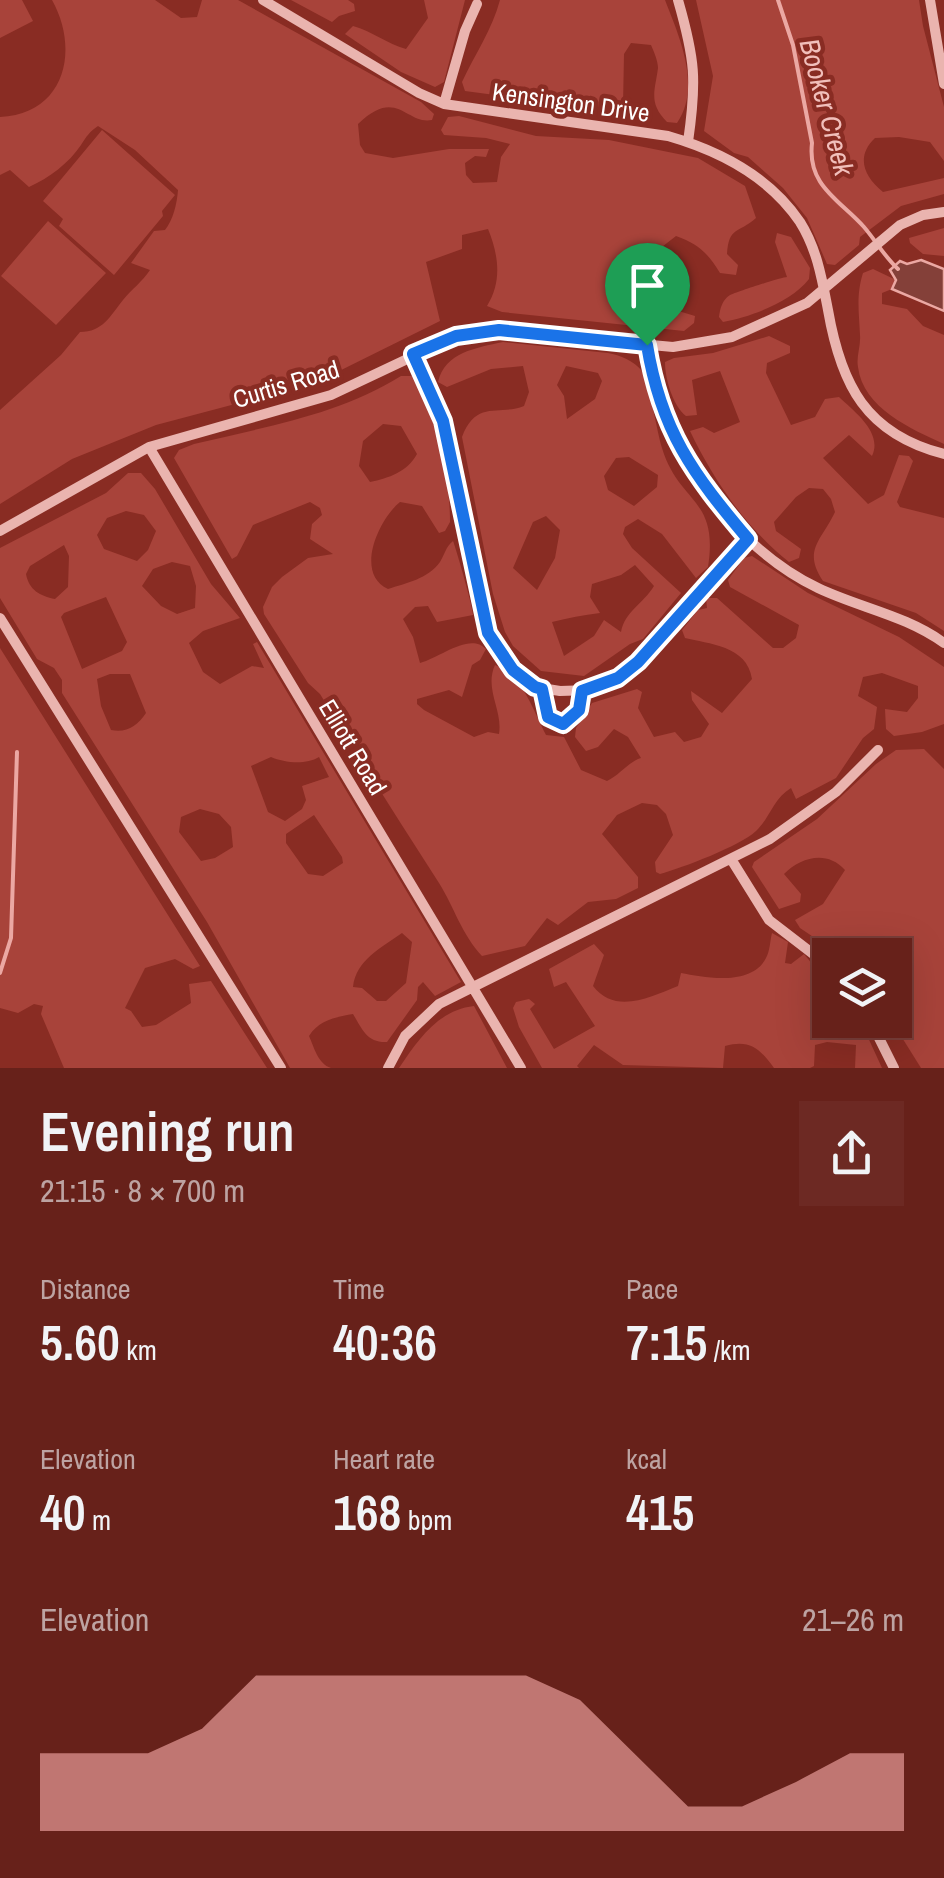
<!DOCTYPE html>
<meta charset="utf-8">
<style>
:root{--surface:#67211a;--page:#6d2923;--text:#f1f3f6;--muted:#bda3a2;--line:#7a3e39;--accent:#e69b98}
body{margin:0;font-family:"Archivo Narrow",sans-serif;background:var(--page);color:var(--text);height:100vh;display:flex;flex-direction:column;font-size:38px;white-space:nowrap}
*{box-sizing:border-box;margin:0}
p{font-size:32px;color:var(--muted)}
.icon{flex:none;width:55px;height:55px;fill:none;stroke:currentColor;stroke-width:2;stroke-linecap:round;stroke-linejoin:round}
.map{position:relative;height:1068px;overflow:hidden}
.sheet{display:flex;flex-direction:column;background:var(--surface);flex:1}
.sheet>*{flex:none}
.fabs{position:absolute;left:812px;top:938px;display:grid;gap:20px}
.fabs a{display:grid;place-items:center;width:100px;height:100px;border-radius:0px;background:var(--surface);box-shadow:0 10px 40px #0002,0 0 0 2px var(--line);font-size:50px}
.pin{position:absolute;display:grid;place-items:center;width:85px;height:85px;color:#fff;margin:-102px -42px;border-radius:50% 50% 50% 0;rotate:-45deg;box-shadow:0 0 10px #0007}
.pin .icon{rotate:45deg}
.round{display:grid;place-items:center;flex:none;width:105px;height:105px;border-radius:0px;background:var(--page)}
.head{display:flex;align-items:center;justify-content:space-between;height:170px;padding:0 40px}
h1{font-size:55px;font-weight:600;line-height:75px}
.stats{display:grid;grid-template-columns:repeat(3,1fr);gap:15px;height:170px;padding:10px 40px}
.stats div{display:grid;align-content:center}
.stats b{font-size:50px;font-weight:600}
.stats small{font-size:28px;font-weight:400}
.stats p{font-size:28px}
.chart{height:280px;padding:20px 40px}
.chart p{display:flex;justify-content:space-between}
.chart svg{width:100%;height:180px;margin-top:10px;fill:var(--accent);opacity:.7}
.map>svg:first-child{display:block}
</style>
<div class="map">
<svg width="944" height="1068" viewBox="0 0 944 1068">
<rect width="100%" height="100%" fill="#892c23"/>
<path fill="#a8433a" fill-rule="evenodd" d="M0 0H22L33 21 0 38Z
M52 0H155L181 18 197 17 202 0H238L421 102 434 114 432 120C406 125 397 86 358 124L360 145 365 153 393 158 449 149H489L486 157 475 156 465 163 466 175 473 183 497 182 501 157 510 144 486 138 444 135 441 130 448 117 459 116 536 136 609 140 698 158 745 186 756 218C738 234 729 226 727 254L738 265 736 275 720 273C708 253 698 244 676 236L658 250 648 296 662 306 695 316 694 323 684 331 502 312 487 306C502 282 499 256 488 229L462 235V249L426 262 440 321 315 383 156 425 72 459 0 504V410L61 355 80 332C103 332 110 316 123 300 132 289 142 282 150 270L131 263 154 231 165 230C173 220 177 204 178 190L135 150 98 126C89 132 87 136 81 145 69 163 49 178 29 187L10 170 0 175V117C65 114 80 50 52 0Z
M291 0H348L354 4 355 11 339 16 332 22Z
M424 0H465L444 82 435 87 401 72 345 34 353 26C372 31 387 44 406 49L428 18Z
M500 0H665C679 36 702 87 677 123L667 122C648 103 655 91 658 68 658 61 654 52 651 45L631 43 624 54 623 106 606 110 465 91 462 82C475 54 492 30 500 0Z
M696 0H919L923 26 944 107V161L930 142 899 137 875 138C856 156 863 176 883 192L944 178V194L901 206 860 237 859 245 835 265 827 264 807 218 783 188 748 157 734 153 704 131 713 76Z
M102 130 175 195 162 211 163 216 114 275 59 226 63 219 43 201Z
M48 221 106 273 56 325 1 276Z
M944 228V256L923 254 910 243 909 238Z
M777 233 791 237 810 268 809 279C791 302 751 317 723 322L719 317C720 309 722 300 730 295 736 292 782 277 787 277L775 242Z
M873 269 896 280 892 289 882 293V304L907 309 923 326 944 335V444C911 429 863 408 858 367 856 357 861 346 860 335 859 312 856 295 863 273Z
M769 336 790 346V353L767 363 766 373 791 425 815 417 825 399 839 397C855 412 883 433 872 456L849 435 823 458 868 504 884 495 899 455 909 456 913 461 897 502 900 507 944 518V631L916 613 823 581C802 550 822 540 835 512L831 499 823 489 809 488 796 497 774 522 776 531 801 549 799 558 789 562C746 528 714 481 690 431L703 427 714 433 740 422 720 371 692 380 697 415 686 416C673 406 665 379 665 362L674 358 713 353Z
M503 342 608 353C620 355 634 361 642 371 649 381 657 432 662 448 679 504 719 497 708 567L696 578 662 534 638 519 625 527 623 534 632 548 681 593 643 639 630 644 584 676 541 671 513 646 505 632 493 594 462 437C476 399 500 416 524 406L529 392 523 366 491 369 447 387 438 382C445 352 476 348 503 342ZM566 366 598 373 602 381 595 399 567 419 564 396 557 385ZM629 457 658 475 657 487 634 506 608 490 604 476 616 458ZM546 516 560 530 555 558 537 590 513 568 533 522ZM635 565 654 586C643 604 625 611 621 632L604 620 594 636 564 656 552 622C568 618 583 615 600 613L590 597 592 584 621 575Z
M401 376H412C437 419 450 474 450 522L445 531 439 533 422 506 400 502C379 519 354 573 388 589 406 583 428 579 440 562 445 554 445 548 453 541 456 548 474 611 473 615L437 622 428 606 415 607 403 619 413 637 420 663C441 657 470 632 486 649L480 660 472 665 462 697 449 690 417 699V704L424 710 474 737 488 732 499 734C503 710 484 689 495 665 524 678 532 708 546 735L564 737 581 770 607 781C620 775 628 762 641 758L628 737 614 729 598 747 586 751 575 737 576 728 592 703 637 689 642 692 638 708 654 737 675 732 684 742 701 737 709 724 692 700 691 691 722 713 752 679C747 645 708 644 685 638L682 630 698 610 707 608 706 598H717L773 648H783L796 638 799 625 730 587 728 580 744 558 752 556 808 593 899 637 944 667V724L922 732 894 736 886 729 885 709 907 712 918 698V686L882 673 863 677 858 696 877 707 874 729 863 738 836 778 796 799 791 788C773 799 770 818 756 831 740 846 682 868 660 874L656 872 655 862 673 835 666 814 657 805 642 803 617 815 602 834 638 877V888L616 899 588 902 558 925 547 918 525 946 482 956C462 935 454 907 439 883 399 821 359 758 320 694L308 683 264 614 263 607 272 587 282 577 308 558 333 554 310 539 312 524 322 515 320 508 310 502 253 525 237 556 232 559 174 458 179 450 194 444C264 427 339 415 401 376ZM383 424 401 426 417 454C407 472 389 478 370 482L359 466 363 441Z
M128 473H141L155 489 211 584 240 618 203 631 189 643 203 672 220 684 252 666 264 668 253 644 257 642 461 982 435 996 423 982 418 987 417 1000 387 1042C367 1043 362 1029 353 1014 336 1017 319 1020 309 1036 314 1047 318 1064 331 1068H290L207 922 62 693V680L54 668 37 659 0 598V548L106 493ZM126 511 144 515 156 531 148 550 137 561 104 549 97 535 107 518ZM64 545 69 556 68 587 55 599C40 596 29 590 26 574L30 566ZM172 562 190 566 196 586 195 608 177 614 161 606 142 586 153 569ZM106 597 127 642 122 651 82 669 61 617 64 613ZM110 674H130L146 713C137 726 127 733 111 730L101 706 97 679ZM271 757C285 763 306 765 319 757L329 777 302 786 306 800 302 809 285 821 268 812 251 766ZM200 809 219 814 231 827 233 847 215 858 201 861 179 832 181 817ZM314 815 342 857 343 863 323 876 308 874 286 843V834ZM402 933 412 942 406 983 386 1001H377L362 988 353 987C356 960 381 948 402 933Z
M0 648 200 966 193 969 175 959 145 968 125 1008 131 1011 142 1027 156 1025 191 1003 189 984 211 981 267 1068H64L41 1014 43 1006 34 1004 18 1013 0 1008Z
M924 749 944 769V1068H921L891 1020H895V955H840L800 928 795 920 823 904 845 870C827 850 801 857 784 874L801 894 800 902 779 909 752 867 754 862 817 819 876 764 896 750Z
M772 933 788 942 785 963 791 964 804 954 813 965 830 977V1020H860L882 1068H855L856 1045 827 1042 815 1045 814 1066 810 1068H774C760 1049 750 1039 725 1046L723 1068 623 1065 594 1045 577 1066 579 1068H542L519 1027 513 1008 516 1002 529 999 535 1004 530 1009 554 1049 595 1026 566 982 554 987 549 969 594 944 604 955 593 986C615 1015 651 997 678 986L681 973C706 978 752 986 766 958 770 951 770 941 772 933Z
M474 1006 507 1068H399C418 1040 438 1010 474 1006Z"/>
<path fill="#844039" stroke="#eba8a3" stroke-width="2.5" d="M921 260 944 269V311L892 289 896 280 890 270 900 261 907 264Z"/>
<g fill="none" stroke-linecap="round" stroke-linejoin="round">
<path stroke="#eba8a3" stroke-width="4" d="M778 0 793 45 812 143C807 186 840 200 864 227 876 241 884 256 898 269
M0 973 11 938 17 752"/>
<path stroke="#eab4af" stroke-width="10" d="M263 0 419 93 444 104 668 136C720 151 769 176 800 222 817 249 822 279 828 310 841 385 866 434 944 454
M678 0C695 59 697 80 688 142
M930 0 944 84
M444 104 465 31 477 4
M647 345C651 371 655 396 665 420 694 488 751 556 818 588 860 608 905 615 944 643
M413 354 443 421 488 633 497 651 513 671 535 687 560 691 590 690 618 679 638 662 748 539
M149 447 521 1068
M0 531 149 447 331 395 456 336 499 331 673 347 732 337 807 303 900 225 923 215 944 212
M0 618 281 1068
M542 689 546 712 557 724 575 716 582 691
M731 859 769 920 830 967
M870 1020 894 1068
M388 1068 405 1036 439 1004 770 839 836 792 878 750"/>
</g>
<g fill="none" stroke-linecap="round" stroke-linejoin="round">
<g stroke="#fff" stroke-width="20">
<path id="route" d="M499 330 647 345C661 431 693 474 748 539L638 662 618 678 582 691 579 710 563 724 548 717 542 689 535 687 513 670 488 633 443 421 413 354 456 336Z"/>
</g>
<use href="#route" stroke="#1a73e8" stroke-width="12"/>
</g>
<g text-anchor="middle" stroke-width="9" stroke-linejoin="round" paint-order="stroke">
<g font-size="25" fill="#fff" stroke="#892c23">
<text transform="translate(571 102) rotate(8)" y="9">Kensington Drive</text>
<text transform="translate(286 384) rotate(-17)" y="9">Curtis Road</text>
<text transform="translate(353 747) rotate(59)" y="9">Elliott Road</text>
</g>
<g font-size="28" font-style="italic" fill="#f1bfbb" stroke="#892c23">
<text transform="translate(827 107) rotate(75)" y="10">Booker Creek</text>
</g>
</g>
</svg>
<div class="fabs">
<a><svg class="icon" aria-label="layers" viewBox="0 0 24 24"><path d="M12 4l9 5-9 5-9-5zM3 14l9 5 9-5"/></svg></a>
</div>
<div class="pin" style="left:647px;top:345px;background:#1e9e55"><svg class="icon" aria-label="arrive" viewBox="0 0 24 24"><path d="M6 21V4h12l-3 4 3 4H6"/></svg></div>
</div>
<section class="sheet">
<div class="head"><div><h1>Evening run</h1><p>21:15 · 8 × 700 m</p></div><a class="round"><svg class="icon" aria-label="share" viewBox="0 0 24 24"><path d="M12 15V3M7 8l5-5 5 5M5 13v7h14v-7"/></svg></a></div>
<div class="stats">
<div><p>Distance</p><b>5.60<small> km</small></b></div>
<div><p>Time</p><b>40:36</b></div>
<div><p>Pace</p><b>7:15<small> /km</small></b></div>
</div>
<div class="stats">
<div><p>Elevation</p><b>40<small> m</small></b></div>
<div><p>Heart rate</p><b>168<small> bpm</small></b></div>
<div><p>kcal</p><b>415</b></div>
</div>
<div class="chart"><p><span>Elevation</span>21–26 m</p>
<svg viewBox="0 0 160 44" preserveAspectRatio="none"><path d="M0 44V25L10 25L20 25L30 19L40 6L50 6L60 6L70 6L80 6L90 6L100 12L110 25L120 38L130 38L140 32L150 25L160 25V44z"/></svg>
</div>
</section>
